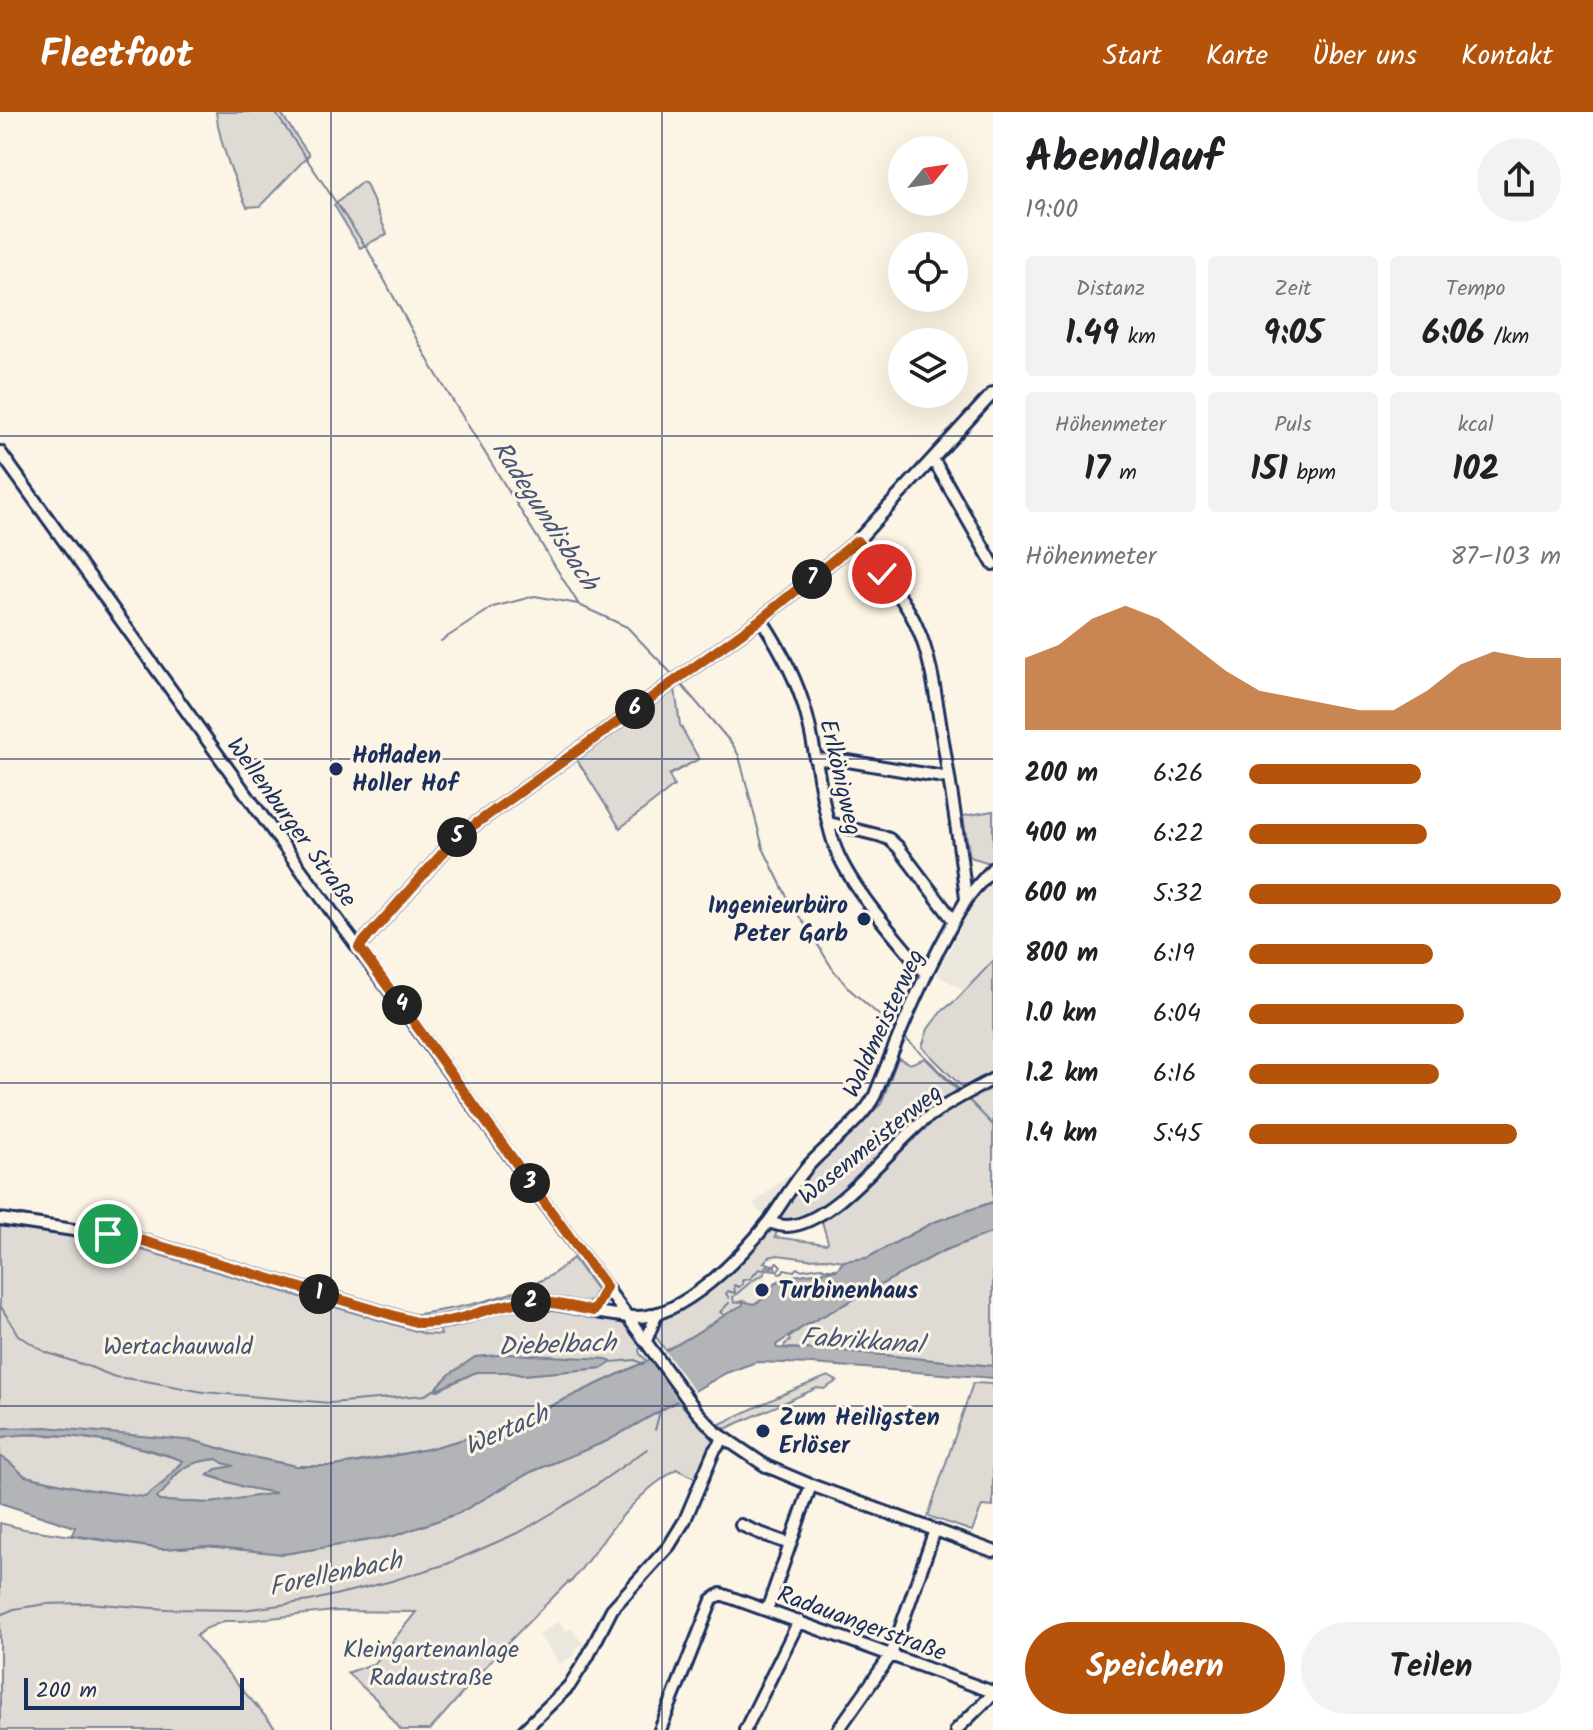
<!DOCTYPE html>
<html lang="de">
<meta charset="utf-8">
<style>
:root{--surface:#fff;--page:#f2f2f2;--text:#202124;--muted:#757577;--accent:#b45309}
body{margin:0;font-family:Kalam,sans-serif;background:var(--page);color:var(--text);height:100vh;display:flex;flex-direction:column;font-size:30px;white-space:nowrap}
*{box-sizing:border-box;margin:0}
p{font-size:26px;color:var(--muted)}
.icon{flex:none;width:44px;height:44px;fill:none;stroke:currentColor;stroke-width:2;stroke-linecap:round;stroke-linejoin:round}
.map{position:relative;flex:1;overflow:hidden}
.side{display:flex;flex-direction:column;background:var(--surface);width:600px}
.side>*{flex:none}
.needle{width:52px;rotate:60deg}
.fabs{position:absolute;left:888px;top:24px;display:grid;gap:16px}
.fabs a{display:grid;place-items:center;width:80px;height:80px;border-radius:50%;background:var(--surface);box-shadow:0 8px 32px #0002;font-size:40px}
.scale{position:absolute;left:24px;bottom:20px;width:220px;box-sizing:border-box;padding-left:8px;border:4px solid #1b2f5e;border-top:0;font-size:22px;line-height:28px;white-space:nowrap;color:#1b2f5e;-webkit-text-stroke:6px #fcf5e5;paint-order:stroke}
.pin{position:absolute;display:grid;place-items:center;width:68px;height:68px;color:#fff;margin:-34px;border:4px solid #fff;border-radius:50%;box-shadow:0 2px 8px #0007}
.km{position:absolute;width:40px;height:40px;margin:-20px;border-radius:50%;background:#222;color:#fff;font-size:22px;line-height:40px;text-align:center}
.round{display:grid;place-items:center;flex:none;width:84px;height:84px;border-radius:42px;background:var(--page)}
.overview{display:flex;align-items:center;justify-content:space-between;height:136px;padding:0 32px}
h1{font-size:44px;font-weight:700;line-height:60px}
.metrics{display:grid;grid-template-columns:repeat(3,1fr);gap:12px;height:136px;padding:8px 32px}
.metrics div{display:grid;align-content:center;border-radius:8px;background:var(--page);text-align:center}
.metrics b{font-size:34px;font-weight:700}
.metrics small{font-size:22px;font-weight:400}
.metrics p{font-size:22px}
.chart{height:224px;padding:16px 32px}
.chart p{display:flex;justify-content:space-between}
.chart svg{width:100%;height:144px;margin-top:8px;fill:var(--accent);opacity:.7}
.primary-button{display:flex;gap:16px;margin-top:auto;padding:16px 32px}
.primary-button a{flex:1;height:92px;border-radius:48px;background:var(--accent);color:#fff;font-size:32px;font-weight:700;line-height:92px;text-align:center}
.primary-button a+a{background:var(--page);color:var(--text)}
ul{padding:0 32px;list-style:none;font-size:26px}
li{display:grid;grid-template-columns:128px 96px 1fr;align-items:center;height:60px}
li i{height:20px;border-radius:10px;background:var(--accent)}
header{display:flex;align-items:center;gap:48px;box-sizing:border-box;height:112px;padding:0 40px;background:var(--accent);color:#fff}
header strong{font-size:38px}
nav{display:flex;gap:44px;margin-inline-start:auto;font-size:28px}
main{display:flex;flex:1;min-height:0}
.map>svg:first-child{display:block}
</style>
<header>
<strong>Fleetfoot</strong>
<nav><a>Start</a><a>Karte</a><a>Über uns</a><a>Kontakt</a></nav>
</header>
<main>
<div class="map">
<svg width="993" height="1618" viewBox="0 0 993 1618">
<rect width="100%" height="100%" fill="#fcf5e5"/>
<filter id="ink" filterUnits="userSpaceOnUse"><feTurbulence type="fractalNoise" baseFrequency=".0125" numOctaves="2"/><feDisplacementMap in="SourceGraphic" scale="16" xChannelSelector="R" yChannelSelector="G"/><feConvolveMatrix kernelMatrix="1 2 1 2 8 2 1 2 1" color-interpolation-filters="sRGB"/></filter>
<g filter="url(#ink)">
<path fill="#ece7dc" d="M992 766 993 849 963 878 937 863 972 792Z
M791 1061 795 1064 779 1085 762 1103 753 1092Z
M764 1162 768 1170 765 1172 771 1183 754 1192H734L733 1185 752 1169Z
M559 1509 566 1519 571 1516 583 1532 578 1535 573 1544 560 1552 539 1523Z"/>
<path fill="#dfdbd4" stroke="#7d8599" stroke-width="2" fill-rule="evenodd" d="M216 0H280L309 43 260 94 247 95C233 64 220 34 216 0Z
M362 70 366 72 387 122 360 136 334 93Z
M675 577 680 613 699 647 669 663 674 674 620 716 577 648Z
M993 699V752L970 745 963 704Z
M993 849V1090L934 1110 867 1146 844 1149 824 1146 808 1147 778 1143 769 1145 764 1150 775 1154 776 1158 766 1157 764 1162 752 1169 733 1185 734 1191 743 1189V1193L666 1239 651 1218 658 1205 674 1198 770 1114 778 1117 775 1125 826 1132 828 1130 820 1103 790 1112 774 1106 811 1057 881 992 898 946 910 952 925 946 962 983 969 987 967 980 922 935 928 917 941 900 956 888Z
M0 1114 79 1124 129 1134 426 1222 441 1223 439 1214 497 1198 538 1194 620 1210 629 1217 642 1233 639 1238 640 1242 647 1249 501 1317 428 1337 335 1354H296L242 1343 195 1329 6 1316 0 1317ZM510 1242 603 1256 522 1263 508 1260H476L438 1278Z
M993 1120V1254L832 1238 784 1236 785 1232 790 1229 789 1226 804 1214 943 1139Z
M573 1146 598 1180 595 1187 587 1190 532 1184 436 1205H422L418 1202C461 1196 509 1186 548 1165 557 1160 565 1152 573 1146Z
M828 1264 837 1269 824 1277 817 1276 725 1317 720 1312 786 1281Z
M973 1271 993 1272V1395L982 1394 972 1419 928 1404Z
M678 1289 715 1329 697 1367 676 1357C666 1365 655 1371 646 1380 616 1406 595 1441 570 1471L568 1470 495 1544 430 1618H401L376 1587 347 1561 375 1551 416 1500 334 1499 242 1509H224L205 1517 196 1524 277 1618H0V1411L24 1417 162 1437 207 1434 284 1442 394 1424 459 1401 531 1360 607 1329Z
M14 1322 71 1324 132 1334 183 1348 163 1371 145 1386 85 1377 25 1364 8 1349 0 1344V1326Z
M217 1347 237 1354 209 1364 244 1375 279 1381 211 1391 159 1389 157 1385C166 1379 167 1373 174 1365 186 1351 200 1349 217 1347Z"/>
<path fill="#b2b4b8" stroke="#767f94" stroke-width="2" fill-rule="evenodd" d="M993 1090V1120L943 1139 804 1214 776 1233 777 1236 832 1238 993 1254V1266L812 1252 756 1250 726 1261 607 1329 531 1360 459 1401 394 1424 284 1442 207 1434 163 1437 72 1423 75 1415 0 1391V1344L8 1349 25 1364 85 1377 145 1385 163 1371 183 1349C143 1332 42 1315 0 1326V1317L6 1316 46 1315 195 1329 242 1343 296 1354H335L372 1348 428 1337 501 1317 647 1249 692 1224 733 1198 743 1193V1189L754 1192 771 1183 773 1180 772 1174 784 1165 836 1158 844 1149 867 1146 934 1110ZM217 1347 223 1351 234 1354 216 1357 208 1363 244 1375 276 1381 211 1391 159 1389 157 1385C166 1379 168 1373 174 1365 186 1351 200 1349 217 1347Z
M510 1242 607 1247 612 1250 603 1256 522 1263 508 1260H476L437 1278 436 1276 450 1262 475 1245Z"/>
<path fill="#fcf5e5" d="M663 1236 697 1283 680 1292 647 1245Z"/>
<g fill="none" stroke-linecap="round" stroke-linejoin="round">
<path stroke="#767f94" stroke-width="2" d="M275 0 368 138 432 255 579 493 627 515 673 563
M441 529 493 495 535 484 578 492
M680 571 733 633 739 644 763 736 790 791 810 820 832 856 848 876 896 918
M904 925 960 978
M967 986 993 1013
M729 1186 726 1182 728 1179 735 1181 734 1173 739 1175 743 1172 742 1169 743 1168 750 1167 759 1157 763 1158 767 1153 771 1156 777 1150 781 1154 777 1159 779 1162 783 1161 784 1157 794 1159 797 1156 800 1158 822 1155 824 1157H838
M0 1193 18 1223 45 1240 90 1255 115 1265 146 1269 203 1280 330 1291 425 1283 438 1276
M725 1204 720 1200 729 1191
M611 1250 635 1248 643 1252
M655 1318 660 1299
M0 1503 14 1497 46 1492 87 1491 166 1497 243 1498 310 1489 388 1470 447 1452 522 1419 579 1385 647 1337"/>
<g stroke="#1b2f5e" stroke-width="16">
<path id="minor" d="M0 340 267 711 697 1300 717 1321 766 1354 811 1373 993 1439
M933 347 993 452
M857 429C875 452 906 488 917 515 932 548 936 587 942 623 951 677 960 732 966 787
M761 507C780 536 797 567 806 601 818 644 820 690 834 732 848 774 898 828 926 862
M815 647 848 649 949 666
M829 711 881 724 889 727 898 735 954 809
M359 835 456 726 761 507 857 429 993 281
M0 1107 140 1128 419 1211C433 1211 447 1210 461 1206 482 1200 504 1190 526 1190 563 1189 598 1204 635 1205 683 1206 742 1144 770 1108 783 1090 794 1070 809 1053 830 1029 860 1012 875 983 901 917 928 851 965 790 972 778 984 767 993 756
M769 1110C775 1112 780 1114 787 1114 831 1113 889 1037 923 1009 944 992 970 980 993 967
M594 1199 606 1175
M646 1229 657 1201
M741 1413 757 1420 790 1432
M767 1498 811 1373
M524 1618 569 1574 587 1546 612 1497 669 1434 685 1408 714 1339 724 1326
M660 1618 712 1488 721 1482 993 1580
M745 1618 799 1509
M838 1618 891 1543 935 1418
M956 1618 993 1582"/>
</g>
<use href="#minor" stroke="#fcf5e5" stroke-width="10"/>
</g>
</g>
<g fill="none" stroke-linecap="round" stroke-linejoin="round" filter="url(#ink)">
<g stroke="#fff" stroke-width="16">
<path id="route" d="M108 1122 140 1128 419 1211C432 1211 444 1210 457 1207 479 1202 501 1191 524 1190 547 1188 572 1195 594 1199L606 1175 359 835 456 726 761 507 857 429 882 462"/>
</g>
<use href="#route" stroke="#b45309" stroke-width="10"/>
</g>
<path fill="none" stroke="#1b2f5e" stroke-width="2" stroke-opacity="0.55" d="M331 0V1618M662 0V1618M0 324H993M0 647H993M0 971H993M0 1294H993"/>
<g fill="#1b2f5e" stroke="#fcf5e5" stroke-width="3">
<circle cx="336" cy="657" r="8"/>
<circle cx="864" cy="807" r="8"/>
<circle cx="762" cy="1178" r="8"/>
<circle cx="763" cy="1319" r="8"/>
</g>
<g text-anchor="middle" stroke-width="6" stroke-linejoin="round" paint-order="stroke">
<g font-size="24" font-weight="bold" fill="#1b2f5e" stroke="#fcf5e5" text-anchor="start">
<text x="352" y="651">Hofladen<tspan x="352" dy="28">Holler Hof</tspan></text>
<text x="848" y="801" text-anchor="end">Ingenieurbüro<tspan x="848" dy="28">Peter Garb</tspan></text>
<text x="778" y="1186">Turbinenhaus</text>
<text x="779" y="1313">Zum Heiligsten<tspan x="779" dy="28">Erlöser</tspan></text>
</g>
<g font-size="24" fill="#1b2f5e" stroke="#fcf5e5">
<text transform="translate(841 665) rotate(77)" y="8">Erlkönigweg</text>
<text transform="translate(292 710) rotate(54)" y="8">Wellenburger Straße</text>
<text transform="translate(883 911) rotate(-65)" y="8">Waldmeisterweg</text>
<text transform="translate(870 1032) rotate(-39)" y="8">Wasenmeisterweg</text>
<text transform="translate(862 1511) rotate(20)" y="8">Radauangerstraße</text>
</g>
<g font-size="24" fill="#425176" stroke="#fcf5e5">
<text x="178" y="1242">Wertachauwald</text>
<text x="431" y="1545">Kleingartenanlage<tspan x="431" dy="28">Radaustraße</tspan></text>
</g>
<g font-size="26" font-style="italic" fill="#485779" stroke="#fcf5e5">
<text transform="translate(546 403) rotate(57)" y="9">Radegundisbach</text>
<text transform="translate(862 1228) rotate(4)" y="9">Fabrikkanal</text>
<text transform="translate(557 1232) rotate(-2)" y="9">Diebelbach</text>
<text transform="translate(506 1317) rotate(-24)" y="9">Wertach</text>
<text transform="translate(335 1461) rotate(-12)" y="9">Forellenbach</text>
</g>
</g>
</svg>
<div class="fabs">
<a><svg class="needle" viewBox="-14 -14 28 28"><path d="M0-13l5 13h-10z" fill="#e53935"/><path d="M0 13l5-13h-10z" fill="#757577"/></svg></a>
<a><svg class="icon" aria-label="locate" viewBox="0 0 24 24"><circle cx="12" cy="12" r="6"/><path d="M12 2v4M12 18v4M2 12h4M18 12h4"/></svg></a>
<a><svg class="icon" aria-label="layers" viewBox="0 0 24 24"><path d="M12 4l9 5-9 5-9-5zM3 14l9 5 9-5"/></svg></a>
</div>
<div class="scale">200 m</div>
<div class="pin" style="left:108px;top:1122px;background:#1e9e55"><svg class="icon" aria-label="arrive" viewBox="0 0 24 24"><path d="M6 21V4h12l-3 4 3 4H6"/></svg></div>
<div class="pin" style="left:882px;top:462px;background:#d93025"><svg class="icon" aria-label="check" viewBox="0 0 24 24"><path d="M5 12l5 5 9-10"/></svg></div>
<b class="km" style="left:319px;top:1182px">1</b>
<b class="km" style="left:531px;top:1190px">2</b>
<b class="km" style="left:530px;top:1071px">3</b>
<b class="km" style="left:402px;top:893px">4</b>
<b class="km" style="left:457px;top:725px">5</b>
<b class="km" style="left:635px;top:597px">6</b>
<b class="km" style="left:812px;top:467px">7</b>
</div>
<section class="side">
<div class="overview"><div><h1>Abendlauf</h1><p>19:00</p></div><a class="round"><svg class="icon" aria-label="share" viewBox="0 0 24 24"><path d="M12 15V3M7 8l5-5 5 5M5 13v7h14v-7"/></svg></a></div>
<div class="metrics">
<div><p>Distanz</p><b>1.49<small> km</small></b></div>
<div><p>Zeit</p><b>9:05</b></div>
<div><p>Tempo</p><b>6:06<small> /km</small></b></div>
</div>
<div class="metrics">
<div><p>Höhenmeter</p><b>17<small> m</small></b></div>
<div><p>Puls</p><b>151<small> bpm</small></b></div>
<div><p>kcal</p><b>102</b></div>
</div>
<div class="chart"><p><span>Höhenmeter</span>87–103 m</p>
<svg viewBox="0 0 160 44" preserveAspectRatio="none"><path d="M0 44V22L10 18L20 10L30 6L40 10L50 18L60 26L70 32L80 34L90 36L100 38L110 38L120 32L130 24L140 20L150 22L160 22V44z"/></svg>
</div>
<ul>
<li><b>200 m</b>6:26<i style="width:55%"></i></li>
<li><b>400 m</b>6:22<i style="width:57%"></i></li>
<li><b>600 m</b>5:32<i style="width:100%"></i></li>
<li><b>800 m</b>6:19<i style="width:59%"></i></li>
<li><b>1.0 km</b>6:04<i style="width:69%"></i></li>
<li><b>1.2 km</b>6:16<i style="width:61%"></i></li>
<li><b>1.4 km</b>5:45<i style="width:86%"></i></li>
</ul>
<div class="primary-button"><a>Speichern</a><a>Teilen</a></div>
</section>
</main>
